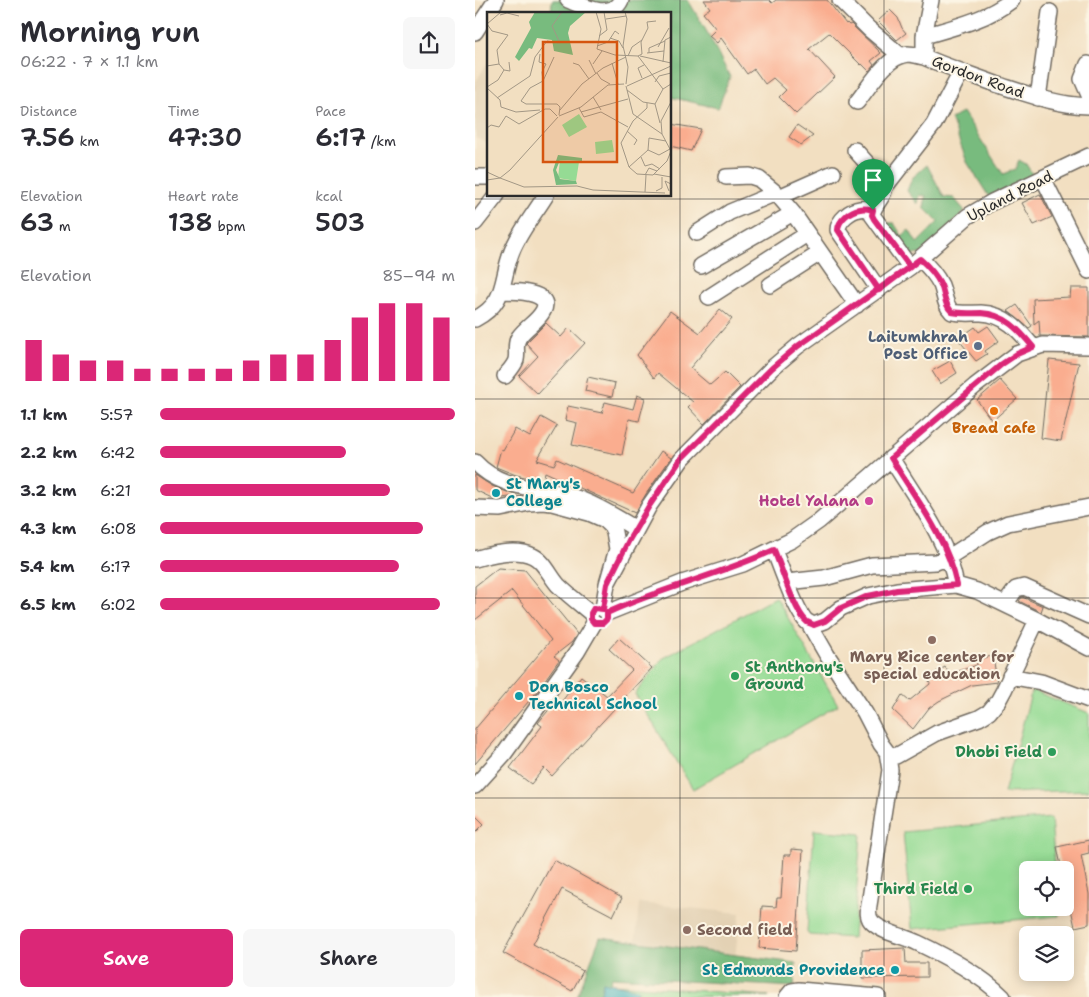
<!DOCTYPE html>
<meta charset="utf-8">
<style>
:root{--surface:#fff;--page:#f7f7f7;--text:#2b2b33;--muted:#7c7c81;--accent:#db2777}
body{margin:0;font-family:"Shantell Sans",sans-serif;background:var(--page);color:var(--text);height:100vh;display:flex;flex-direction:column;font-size:19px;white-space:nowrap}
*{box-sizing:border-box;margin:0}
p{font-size:16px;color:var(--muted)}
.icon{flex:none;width:28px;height:28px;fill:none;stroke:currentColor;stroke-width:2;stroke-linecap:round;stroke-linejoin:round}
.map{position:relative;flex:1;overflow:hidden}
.details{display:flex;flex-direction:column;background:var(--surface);width:475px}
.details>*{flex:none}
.controls{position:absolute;left:544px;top:861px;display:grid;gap:10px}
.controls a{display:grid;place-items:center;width:55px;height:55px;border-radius:8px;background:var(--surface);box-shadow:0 2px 12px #0003;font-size:25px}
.pin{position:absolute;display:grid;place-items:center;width:42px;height:42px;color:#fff;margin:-51px -21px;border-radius:50% 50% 50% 0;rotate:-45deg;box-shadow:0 0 5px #0007}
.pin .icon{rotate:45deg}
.round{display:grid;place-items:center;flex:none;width:52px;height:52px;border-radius:8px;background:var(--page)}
.headline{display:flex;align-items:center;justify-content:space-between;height:85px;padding:0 20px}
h1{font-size:28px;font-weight:600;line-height:38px}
.figures{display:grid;grid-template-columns:repeat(3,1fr);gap:8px;height:85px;padding:5px 20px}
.figures div{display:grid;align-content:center}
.figures b{font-size:25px;font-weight:600}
.figures small{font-size:14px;font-weight:400}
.figures p{font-size:14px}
.chart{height:140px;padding:10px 20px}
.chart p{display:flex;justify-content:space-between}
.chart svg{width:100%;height:90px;margin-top:5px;stroke:var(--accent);stroke-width:6}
.action{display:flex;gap:10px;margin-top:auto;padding:10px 20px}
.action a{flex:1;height:58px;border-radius:8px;background:var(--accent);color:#fff;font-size:20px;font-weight:600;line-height:58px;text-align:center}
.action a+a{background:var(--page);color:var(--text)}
ul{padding:0 20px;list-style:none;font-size:16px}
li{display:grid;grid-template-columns:80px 60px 1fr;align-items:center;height:38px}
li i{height:12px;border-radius:6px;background:var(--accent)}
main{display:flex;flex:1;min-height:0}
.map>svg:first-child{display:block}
</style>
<main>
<section class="details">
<div class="headline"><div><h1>Morning run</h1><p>06:22 · 7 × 1.1 km</p></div><a class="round"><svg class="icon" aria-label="share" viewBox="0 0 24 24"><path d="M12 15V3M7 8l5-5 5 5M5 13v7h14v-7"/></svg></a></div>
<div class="figures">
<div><p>Distance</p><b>7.56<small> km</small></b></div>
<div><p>Time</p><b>47:30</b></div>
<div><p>Pace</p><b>6:17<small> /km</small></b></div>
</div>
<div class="figures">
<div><p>Elevation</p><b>63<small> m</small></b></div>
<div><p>Heart rate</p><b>138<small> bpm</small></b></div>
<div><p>kcal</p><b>503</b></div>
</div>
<div class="chart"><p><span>Elevation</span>85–94 m</p>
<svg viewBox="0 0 160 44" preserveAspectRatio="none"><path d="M5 44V24M15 44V31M25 44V34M35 44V34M45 44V38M55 44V38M65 44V38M75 44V38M85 44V34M95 44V31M105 44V31M115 44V24M125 44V13M135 44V6M145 44V6M155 44V13"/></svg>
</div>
<ul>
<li><b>1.1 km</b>5:57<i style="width:100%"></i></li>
<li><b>2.2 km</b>6:42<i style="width:63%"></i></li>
<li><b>3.2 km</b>6:21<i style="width:78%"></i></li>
<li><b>4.3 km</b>6:08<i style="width:89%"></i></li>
<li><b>5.4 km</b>6:17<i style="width:81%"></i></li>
<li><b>6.5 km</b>6:02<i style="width:95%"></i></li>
</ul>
<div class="action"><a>Save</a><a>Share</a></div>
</section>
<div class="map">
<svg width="614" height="997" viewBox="0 0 614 997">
<rect width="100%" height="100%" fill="#fcf5e5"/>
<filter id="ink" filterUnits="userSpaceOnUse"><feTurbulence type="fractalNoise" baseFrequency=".02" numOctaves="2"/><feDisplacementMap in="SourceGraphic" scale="10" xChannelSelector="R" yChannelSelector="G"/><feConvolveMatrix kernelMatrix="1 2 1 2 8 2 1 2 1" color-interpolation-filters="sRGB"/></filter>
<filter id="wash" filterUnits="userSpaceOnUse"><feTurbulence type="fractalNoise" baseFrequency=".0096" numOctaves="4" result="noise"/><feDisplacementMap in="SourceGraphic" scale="20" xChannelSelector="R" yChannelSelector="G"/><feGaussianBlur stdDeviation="1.12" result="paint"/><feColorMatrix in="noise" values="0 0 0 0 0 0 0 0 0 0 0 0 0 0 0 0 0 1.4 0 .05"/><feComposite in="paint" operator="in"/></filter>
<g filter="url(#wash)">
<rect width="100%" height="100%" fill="#f2dfc1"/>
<path fill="#e3d1b4" d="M14 60V145L0 137V83Z
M164 903 265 913 260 958 160 948Z"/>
<path fill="#95db94" stroke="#608360" d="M301 597 363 705 218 789 160 694 187 659Z
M557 690 614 713V790L529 793Z
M576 818 580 870H552V908H584V916L437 929 428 832Z
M339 830 386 834 378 938 334 935 332 932Z
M139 984 294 996 136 997Z"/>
<path fill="#78bb7e" stroke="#527354" d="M77 0H213L232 32 255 77 243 108 195 97V14H76Z
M488 112 528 174 540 169 544 160 551 164 559 177 514 197 492 162 476 119Z
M452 165 469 197 479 198 490 211 446 254 436 255 423 240 411 223H419L427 236 434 230 442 243 463 222 449 208 451 196 445 195 443 204 432 191 437 178Z
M125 937 321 963 319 987 137 977 130 997H102Z"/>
<path fill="#44b3bc" stroke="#386f74" d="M128 982 163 989 162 997H125Z"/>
<g id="blocks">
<path fill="#faad8f" d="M229 0H294L297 3 301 0H352L371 24 372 23 374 25 376 24 406 53 396 61 399 65 394 71 387 64 386 65 354 33 334 49 360 77 321 114 304 97 311 90 298 78 290 84 279 69 272 74 246 38 242 43 234 36 241 29 228 13 235 8Z
M415 10 423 18 427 28 431 33 422 40 403 21Z
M195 124 226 129 216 151 195 146Z
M322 125 338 136 326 145 314 137Z
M565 194 577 217 559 225 547 203Z
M596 288H614V337L565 336 564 320 559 324 558 299 595 297Z
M542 305 557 326 554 328 533 311Z
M245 309 257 319 215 368 235 385 250 372 265 387 229 424 213 407 218 402 183 373 179 378 162 355 195 311 225 333Z
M71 323 86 337 94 328 110 343 63 394 44 376 63 356 51 343Z
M513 326 524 341 510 351 512 354 501 361 483 339 500 327 504 332Z
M574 360 604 363 586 441 566 438Z
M475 361 482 373 465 384 457 371Z
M113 377 140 383 137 397 110 391Z
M525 380 542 399 517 421 502 400Z
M162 395 170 398 164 421 154 419 147 455 97 445 102 423 90 420 93 406 127 413 130 402 158 409Z
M66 417 82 426 62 460 79 465 82 459 158 493 186 451 196 458 171 494 160 513 70 472 68 481 41 475 21 467 26 449 28 450 40 429 55 437Z
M0 475 17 486 42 496 19 499 0 490Z
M23 568 50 570 102 634 97 642 79 656 84 660 60 694 0 764V729L76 640 37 591 0 620V586Z
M547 597 568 606 566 612 544 601Z
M144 638 177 668 77 776 69 768 56 784 35 768 67 726 63 723 77 706 81 709 106 676 132 696 157 670 134 649Z
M518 656 522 682 497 685 464 701 454 708 438 729 418 710 427 695 434 701 455 684 453 677 470 667 475 674 502 665V659Z
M0 815 9 824 0 833Z
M614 840V853L606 855 614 894V924L600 927 590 882V870H587L582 847Z
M316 849 328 850 321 951 284 948 287 906 301 907 302 898H306L309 855H316Z
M79 860 147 898 138 916 87 889 58 944 108 971 97 991 28 953Z
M430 948 431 963H452V977L387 978V950Z"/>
</g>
</g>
<g filter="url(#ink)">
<use href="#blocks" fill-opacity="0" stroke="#716a60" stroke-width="1"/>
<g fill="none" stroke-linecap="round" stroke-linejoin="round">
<g stroke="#716a60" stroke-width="18">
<path id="minor" d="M93 0C108 6 136 21 146 0
M365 0 394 29 426 56
M456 0 449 36V57C472 67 497 75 521 84 552 94 581 105 614 106
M0 32 21 0
M449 36C480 27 511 20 537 0
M613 64 607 79 614 95
M563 98 575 12
M382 102C395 86 411 56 433 54 438 54 444 56 449 57
M380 150 409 182C413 195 399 202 397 215L435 267
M0 177H14
M251 177 275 176 284 179 301 193 318 213 382 305
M568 178 614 271
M410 187 459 124 486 72
M304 197 358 173
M398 210C394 209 389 208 385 209 376 210 363 220 363 230L404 290
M0 223 22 195
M222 233 255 212 301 193
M445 259C453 266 461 275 466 285 470 295 469 304 477 312 487 314 496 313 506 313 530 314 544 330 558 347
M226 266 318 213
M295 285 345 253
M26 291C37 291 79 291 68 311 63 321 51 327 44 337 39 344 43 352 41 360 39 366 34 371 30 376
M234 297 332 234
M0 319C33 302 25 280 37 251 45 231 60 213 71 195
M416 458C441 499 472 538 481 585
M0 462C25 489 59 487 92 495 117 502 139 516 161 529
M0 508 25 509 54 503 67 502 77 503 114 513 130 520 136 526 139 532 142 549 132 584 128 609
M299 550C305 565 321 612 332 622 334 623 337 624 339 625L350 621 366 608 393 596 422 590 481 585 502 591 562 620 614 648
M0 559C16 554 42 548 58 556 69 561 75 576 83 585 93 595 105 604 116 613
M312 582 349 578 397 565 461 562 474 557 513 532 533 523 614 507
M132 584 174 506 207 459 297 368 323 346 435 267 493 216 517 202 614 156
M530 604 541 589 549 587 614 616
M132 613 207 583 268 564 317 540 344 521 500 386 542 354 568 345 614 346
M333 622 352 655 390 713 406 744 412 752 417 755 421 756 462 733 504 718 514 712 523 701 529 690 562 620
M535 676 566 682 614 700
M412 752 415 770 394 905C393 911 392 918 398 923 409 933 429 936 443 943 472 957 505 974 528 997
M0 786 29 754 102 652 119 623
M312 997 317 991 324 990 403 997"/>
</g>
<use href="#minor" stroke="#fff" stroke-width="15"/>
</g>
</g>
<g fill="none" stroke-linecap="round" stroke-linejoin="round" filter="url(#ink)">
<g stroke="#fff" stroke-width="10">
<path id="route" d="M398 210 397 215 399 219 435 267 323 346 297 368 206 459 174 506 154 540 132 584 128 609 119 608 116 613V619L119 623H128L132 619V613C186 588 245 575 299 550 306 566 319 611 332 622 334 623 337 624 339 625L350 621 366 608 393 596 422 590 482 585C472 538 441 499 416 458L527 364 542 354 558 347C544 330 530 314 506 313 496 313 487 314 477 312 469 304 470 295 466 285 461 275 453 266 445 259L404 290 363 230C363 220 376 210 385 209 389 208 394 209 398 210"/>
</g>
<use href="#route" stroke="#db2777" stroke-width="6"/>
</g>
<path fill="none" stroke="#2b2b2b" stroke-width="1" stroke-opacity="0.55" d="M205 0V997M409 0V997M0 199H614M0 399H614M0 598H614M0 798H614"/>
<circle fill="#5c6f8a" stroke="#fcf5e5" stroke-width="2" cx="503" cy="346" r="5"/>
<circle fill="#e8710a" stroke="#fcf5e5" stroke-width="2" cx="519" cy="411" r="5"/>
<g fill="#0f9aa8" stroke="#fcf5e5" stroke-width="2">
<circle cx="21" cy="493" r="5"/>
<circle cx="44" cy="696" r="5"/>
<circle cx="420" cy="970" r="5"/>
</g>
<circle fill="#d1479c" stroke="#fcf5e5" stroke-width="2" cx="394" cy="501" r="5"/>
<g fill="#8d6e63" stroke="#fcf5e5" stroke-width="2">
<circle cx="457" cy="640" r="5"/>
<circle cx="212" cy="930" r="5"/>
</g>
<g fill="#2e9e5b" stroke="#fcf5e5" stroke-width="2">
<circle cx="260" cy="676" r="5"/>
<circle cx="577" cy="752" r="5"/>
<circle cx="493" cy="889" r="5"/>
</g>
<g text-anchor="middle" stroke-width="4" stroke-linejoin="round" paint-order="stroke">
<g font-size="15" fill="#2b2b2b" stroke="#fcf5e5">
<text transform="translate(503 77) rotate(20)" y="5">Gordon Road</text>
<text transform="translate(535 196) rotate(-27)" y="5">Upland Road</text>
</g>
<g font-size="15" font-weight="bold" fill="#4e5e75" stroke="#fcf5e5" text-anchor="end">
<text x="493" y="342">Laitumkhrah<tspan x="493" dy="17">Post Office</tspan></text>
</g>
<g font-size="15" font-weight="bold" fill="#c56008" stroke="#fcf5e5">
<text x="519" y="433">Bread cafe</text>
</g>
<g font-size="15" font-weight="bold" fill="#0d838f" stroke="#fcf5e5" text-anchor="start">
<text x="31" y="489">St Mary's<tspan x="31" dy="17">College</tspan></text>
<text x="54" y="692">Don Bosco<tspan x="54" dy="17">Technical School</tspan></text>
<text x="410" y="975" text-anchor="end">St Edmunds Providence</text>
</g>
<g font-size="15" font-weight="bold" fill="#b23c85" stroke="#fcf5e5" text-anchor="end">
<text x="384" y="506">Hotel Yalana</text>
</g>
<g font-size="15" font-weight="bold" fill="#785e54" stroke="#fcf5e5">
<text x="457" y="662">Mary Rice center for<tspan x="457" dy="17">special education</tspan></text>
<text x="222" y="935" text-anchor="start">Second field</text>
</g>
<g font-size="15" font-weight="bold" fill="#27864d" stroke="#fcf5e5" text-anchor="end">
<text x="270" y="672" text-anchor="start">St Anthony's<tspan x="270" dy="17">Ground</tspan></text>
<text x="567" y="757">Dhobi Field</text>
<text x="483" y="894">Third Field</text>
</g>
</g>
<g transform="translate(12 12)">
<rect width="184" height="184" fill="#f2dfc1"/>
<path d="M92 102 100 115 82 125 75 113ZM125 128 127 140 109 142 108 130ZM73 148 92 150 89 169 71 166Z" fill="#95db94"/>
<path d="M48 0H99L83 14 81 21 86 43 67 39 65 28 50 26 45 37 42 36 32 49 28 45 44 16 42 10ZM71 143 95 146V149L73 148 69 158 73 167 89 169 90 172 69 173 66 158Z" fill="#78bb7e"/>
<path fill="none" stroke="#a29785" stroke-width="1" d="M109 0 114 17 110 37 128 43 151 44 176 77M138 0 140 7 136 34 141 55 139 72M13 3 20 1 32 4M119 7 139 4M0 12 5 19 21 23 10 38 12 52 0 54M0 12 14 0M112 24 120 18 117 0M123 26 132 29 136 36M110 34 121 30 128 19 132 22M171 35 182 16M160 41 177 39M162 41V36L178 29M53 42 52 50 59 52 55 60 56 69 43 76 34 89 39 92H70L73 95 72 103M141 44 145 35 155 28M151 44 155 42 154 30 161 16 160 10 169 9M153 44 184 51M102 48 109 62M176 50 178 28 184 25M86 51 92 53 102 67M125 51 131 72M106 52 115 39M17 58 23 59 22 50M110 61 114 67 123 72M155 66 151 56 157 53M56 69 67 45M168 70 172 64 184 61M139 74 146 102 175 122 184 139M140 74 184 54M0 75 11 68 17 58 12 52M0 76 13 88 14 95 29 100 53 98M140 78 156 90 168 92M106 85 114 98M10 86 43 64 48 45 60 29 73 31 65 14 75 0M160 91V96L146 109 134 131 142 155 150 162 166 163 180 149 184 139M92 96 97 105 114 100 141 115M73 98 95 72 116 56 139 45M94 100 141 87M72 104 94 95 121 73 137 72M173 111 168 92 176 77 184 72M0 116 4 113 12 115 19 104 32 112 58 97H63L70 104M140 119 150 128 147 133M175 122 174 109 184 90M161 138 162 126 179 129M154 145 158 154 165 152 173 157M142 155 161 138 172 143 183 137M0 160 13 166 23 158 71 105M167 162 184 165M158 163 162 156 170 159M0 168 13 166 37 175 90 174 106 178 178 181M169 179 175 176V165M182 179 178 169 184 172M158 180 159 163"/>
<path fill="#d5540f" fill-opacity="0.15" stroke="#d5540f" stroke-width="2.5" d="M56 30H130V150H56Z"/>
<rect width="184" height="184" fill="none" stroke="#2b2b2b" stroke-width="2.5"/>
</g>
</svg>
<div class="controls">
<a><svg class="icon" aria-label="locate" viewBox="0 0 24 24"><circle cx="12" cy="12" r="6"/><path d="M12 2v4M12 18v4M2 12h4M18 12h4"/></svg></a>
<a><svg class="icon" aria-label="layers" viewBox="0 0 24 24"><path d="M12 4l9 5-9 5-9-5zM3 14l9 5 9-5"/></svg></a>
</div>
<div class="pin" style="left:398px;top:210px;background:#1e9e55"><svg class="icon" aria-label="arrive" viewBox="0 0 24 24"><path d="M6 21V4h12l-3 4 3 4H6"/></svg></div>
</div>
</main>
